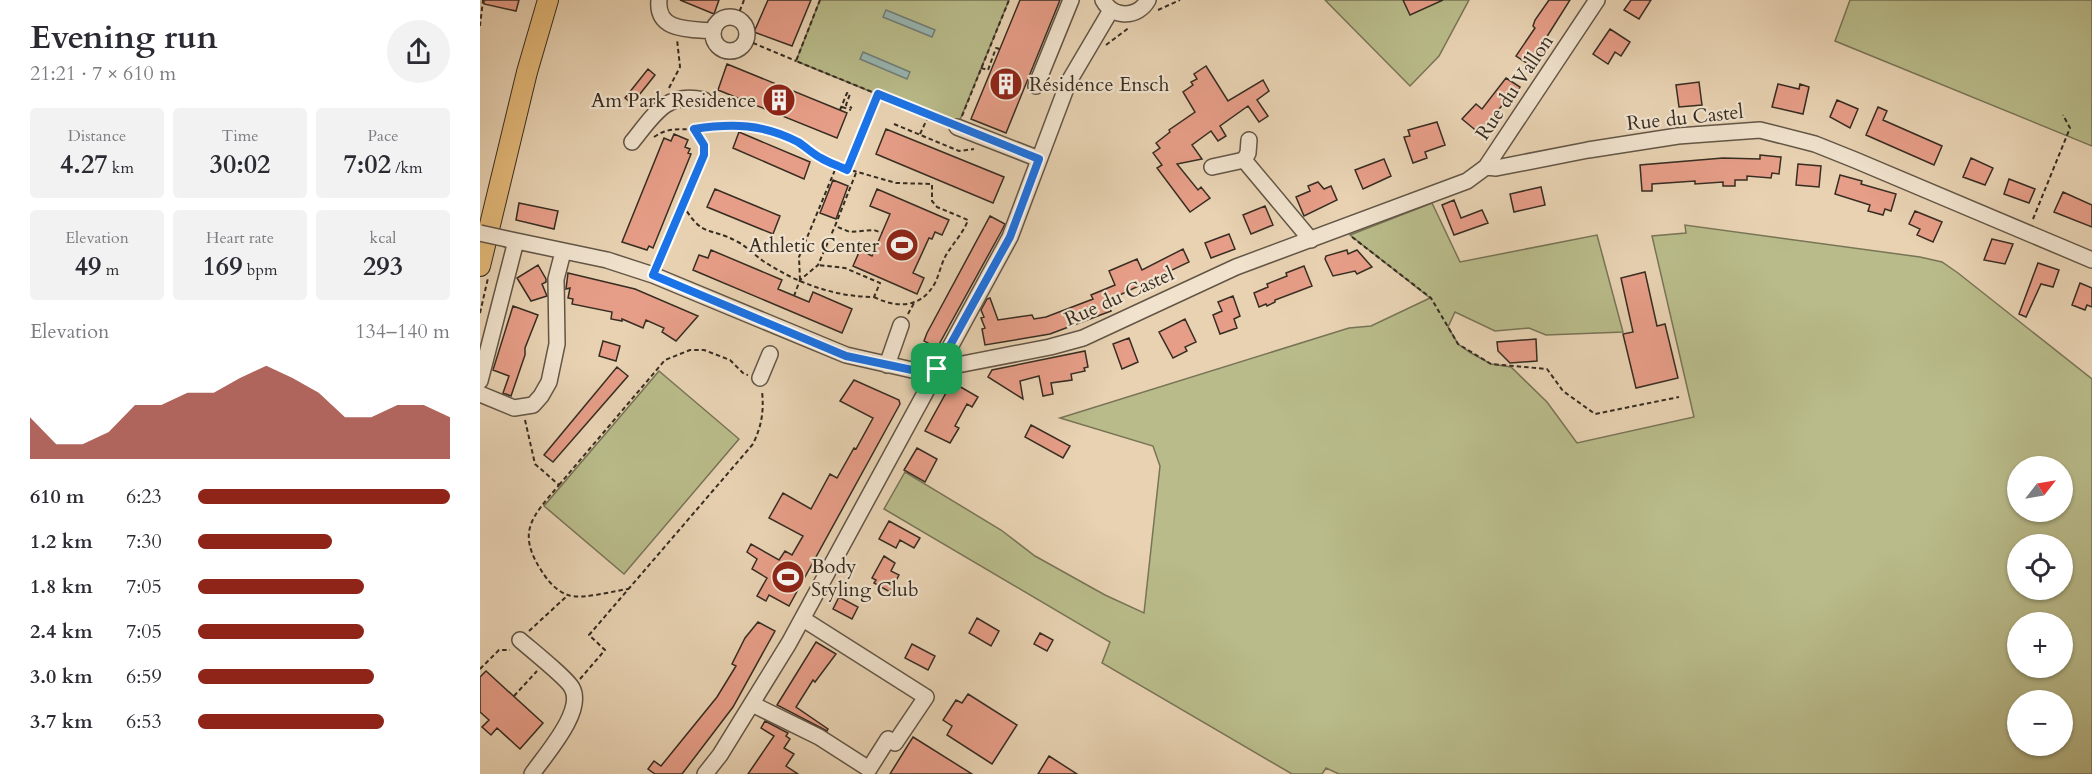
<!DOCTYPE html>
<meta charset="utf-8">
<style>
:root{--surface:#fff;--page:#f2f2f3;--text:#2b2b33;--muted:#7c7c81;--accent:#8f2418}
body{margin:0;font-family:Cardo,serif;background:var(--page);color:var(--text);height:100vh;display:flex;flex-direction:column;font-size:22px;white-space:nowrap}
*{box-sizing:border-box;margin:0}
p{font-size:20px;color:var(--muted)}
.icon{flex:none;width:33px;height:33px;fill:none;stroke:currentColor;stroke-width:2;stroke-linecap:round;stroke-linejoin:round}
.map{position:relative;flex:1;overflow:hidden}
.panel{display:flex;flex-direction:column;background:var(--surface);width:480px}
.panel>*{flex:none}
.needle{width:39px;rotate:59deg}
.tools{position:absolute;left:1527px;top:456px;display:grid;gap:12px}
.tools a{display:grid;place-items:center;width:66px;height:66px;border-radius:50%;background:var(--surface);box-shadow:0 2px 4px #0004;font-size:30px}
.pin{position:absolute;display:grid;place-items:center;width:51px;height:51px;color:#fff;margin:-26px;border-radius:12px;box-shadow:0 3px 9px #0006}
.round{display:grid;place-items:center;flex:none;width:63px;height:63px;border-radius:32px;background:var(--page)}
.headline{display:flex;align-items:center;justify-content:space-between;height:102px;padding:0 30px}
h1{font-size:33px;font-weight:700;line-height:45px}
.figures{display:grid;grid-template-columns:repeat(3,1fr);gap:9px;height:102px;padding:6px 30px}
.figures div{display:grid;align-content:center;border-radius:6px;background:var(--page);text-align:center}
.figures b{font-size:26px;font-weight:700}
.figures small{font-size:16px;font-weight:400}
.figures p{font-size:16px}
.chart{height:168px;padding:12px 30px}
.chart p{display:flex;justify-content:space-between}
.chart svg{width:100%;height:108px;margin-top:6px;fill:var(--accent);opacity:.7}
ul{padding:0 30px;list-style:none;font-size:20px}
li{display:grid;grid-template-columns:96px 72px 1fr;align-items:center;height:45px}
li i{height:15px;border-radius:8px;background:var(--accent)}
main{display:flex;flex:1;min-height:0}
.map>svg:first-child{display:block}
</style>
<main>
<section class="panel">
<div class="headline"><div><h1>Evening run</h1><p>21:21 · 7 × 610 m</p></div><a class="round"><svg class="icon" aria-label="share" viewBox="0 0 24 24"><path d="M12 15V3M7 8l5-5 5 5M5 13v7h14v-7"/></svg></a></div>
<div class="figures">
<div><p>Distance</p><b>4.27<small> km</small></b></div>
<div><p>Time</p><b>30:02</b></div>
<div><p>Pace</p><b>7:02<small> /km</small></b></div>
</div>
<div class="figures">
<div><p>Elevation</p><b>49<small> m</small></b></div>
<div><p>Heart rate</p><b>169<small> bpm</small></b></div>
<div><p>kcal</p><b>293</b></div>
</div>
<div class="chart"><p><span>Elevation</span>134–140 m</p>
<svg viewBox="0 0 160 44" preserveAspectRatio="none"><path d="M0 44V27L10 38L20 38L30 33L40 22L50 22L60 17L70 17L80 11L90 6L100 11L110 17L120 27L130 27L140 22L150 22L160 27V44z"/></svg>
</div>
<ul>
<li><b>610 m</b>6:23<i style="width:100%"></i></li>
<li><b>1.2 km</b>7:30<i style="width:53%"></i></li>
<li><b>1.8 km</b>7:05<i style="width:66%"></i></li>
<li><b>2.4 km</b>7:05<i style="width:66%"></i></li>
<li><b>3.0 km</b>6:59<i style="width:70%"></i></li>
<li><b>3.7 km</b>6:53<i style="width:74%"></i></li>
</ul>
</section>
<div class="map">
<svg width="1612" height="774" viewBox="0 0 1612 774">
<rect width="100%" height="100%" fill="#e8d2b2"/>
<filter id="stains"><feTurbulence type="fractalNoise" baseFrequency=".00333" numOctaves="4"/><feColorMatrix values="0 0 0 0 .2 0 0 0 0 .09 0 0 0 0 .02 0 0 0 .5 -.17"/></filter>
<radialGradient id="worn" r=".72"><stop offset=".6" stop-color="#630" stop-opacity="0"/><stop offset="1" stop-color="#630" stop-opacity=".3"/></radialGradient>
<path fill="#b9bb8a" stroke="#787456" stroke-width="1.5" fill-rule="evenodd" d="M340 0H529L477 127 316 61Z
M845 0H989L959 56 930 86Z
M1370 0H1612V146L1355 41Z
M952 203 980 262 1117 235 1143 332 1066 335 1049 328 1015 331 975 312 968 327 978 344 991 353 1011 364 1031 367 1067 402 1097 443 1214 417 1172 236 1206 233 1205 225 1440 257 1462 262 1478 273 1612 379V774H859L846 768 842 774H812L622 663 630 642 404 509 425 472 521 530 555 556 625 595 664 613 680 466 673 446 580 418 869 328 891 326 950 298 870 235ZM1538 466H1582V512H1538ZM1538 544H1582V590H1538ZM1582 622V668H1538V622ZM1582 700V746H1538V700Z
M179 371 259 439 144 574 64 506Z"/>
<path fill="#98b6b1" stroke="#717f78" stroke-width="1.5" d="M406 10 455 30 452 37 403 17Z
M383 52 430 72 427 79 380 59Z"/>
<path fill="#e79e88" stroke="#372d22" stroke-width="1.5" d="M4 0H39L36 11 4 4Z
M200 0H239L234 14Z
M288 0H331L312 46 274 32Z
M540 0H580L526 133 491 119Z
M923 0H963L930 15Z
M1069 0H1090L1061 46 1067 49 1054 68 1036 56 1055 28 1053 26 1055 20Z
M1151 0H1171L1159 19 1144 10Z
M1130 29 1150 42 1141 56 1135 52 1128 64 1113 54Z
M247 64 367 113 357 138 238 90Z
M726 66 748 101 783 80 789 91 777 100 788 116 779 122 768 106 740 126 746 136 738 141 731 131 712 145 722 159 697 164 718 190 721 187 730 198 710 212 677 168 682 165 673 153 680 148 676 143 690 132 689 130 715 112 703 92 713 85 711 82 717 79 714 74Z
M168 69 175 75 152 104 145 98Z
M1026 78 1040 87 1029 105 1025 102 999 133 982 119 996 104 1002 109Z
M1219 82 1222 105 1199 107 1196 85Z
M1298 84 1319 89 1320 84 1329 87 1323 114 1292 107Z
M1357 100 1378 109 1370 128 1350 117Z
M1398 107 1407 111 1403 120 1462 146 1454 165 1386 135Z
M957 122 965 145 945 152 947 158 933 163 924 137 930 136 928 130Z
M406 129 524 177 513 203 396 154Z
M259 132 330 162 324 179 253 148Z
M194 134 208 140 205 147 210 149 208 153 211 154 173 248 169 246 167 250 142 242 184 138 191 141Z
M1280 155 1301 157 1299 174 1292 173 1291 178 1267 176V180H1255V186H1243V182L1215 184V181L1172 184V191H1162L1160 165 1243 158 1280 159Z
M1491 158 1513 168 1505 185 1483 177Z
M904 159 911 176 883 189 875 170Z
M1318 164 1341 166 1339 187 1316 185Z
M1360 175 1382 181 1381 184 1416 194 1411 211 1405 209 1403 215 1388 211 1390 205 1355 194Z
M1529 179 1555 189 1549 203 1524 194Z
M353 180 368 186 356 219 340 213Z
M838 182 844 189 851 186 857 200 824 216 816 197 830 191 828 186Z
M1061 187 1065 205 1034 212 1030 194Z
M235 189 300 216 293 234 227 207Z
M397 189 469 220 462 235 455 232 452 239 449 238 433 273 444 278 437 294 373 266 380 250 392 256 410 214 390 206Z
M1583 192 1612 205V227L1574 212Z
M974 200 981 218 1002 210 1008 223 974 235 962 205Z
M39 203 78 211 74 229 36 220Z
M785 206 793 225 771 234 763 215Z
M1435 211 1462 222 1453 242 1437 235 1440 229 1429 224Z
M510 216 525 224 521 232 457 348 444 341 447 333Z
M749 234 755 249 731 258 725 243Z
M1512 239 1533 244 1525 264 1504 260Z
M703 249 709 262 627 301 631 311 570 334 505 345 502 329 505 328 501 318 504 317 501 310 507 299 510 298 518 320 552 315 554 319 566 317 613 299 611 295 635 285 629 271 657 259 662 270Z
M231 250 302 280 298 289 329 302 333 292 372 309 362 333 213 270 219 255 228 258Z
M867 250 868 254 877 250 892 267 877 274 875 271 853 276 845 259 846 256Z
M1558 263 1579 270 1573 287 1561 284 1546 317 1539 314Z
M58 265 66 279V282L62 284 67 296 51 301 37 278Z
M824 266 832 286 795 300V302L787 306 786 304 779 307 774 293 788 287 787 284 807 276 806 273Z
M1165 272 1177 326 1185 324 1198 378 1156 388 1143 334 1153 332 1141 278Z
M88 273 155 289 218 316 196 341 182 332 184 328 166 320 163 328 142 319V321L131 319 132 312 92 304 93 299 88 298 90 288 86 289Z
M1600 283 1612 288V307L1607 305 1605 310 1592 305Z
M753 296 760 316 754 319 757 328 740 334 733 315 742 311 738 302Z
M33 306 58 315 45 348V355L31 396 23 393 29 376 13 370Z
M705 319 716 342 705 347 707 351 693 358 679 332Z
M649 338 658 362 642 369 633 344Z
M1056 339 1057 361 1030 363 1018 351 1017 342Z
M123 341 140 346 136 361 119 356Z
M605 351 608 367 604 368 605 371 591 374 592 380 571 383 573 394 563 396 559 376 540 381 543 399 508 377 512 370Z
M137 367 148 376 73 462 64 455Z
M374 380 419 400 420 404 309 606 289 595 286 601 277 596 287 578 272 569 277 559 267 552 271 544 299 560 305 551 312 555 323 536 289 518 303 493 331 509 350 474 357 478 374 448 376 449 393 418 360 401Z
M472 382 498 397 492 407 487 404 475 426 479 428 470 443 445 431Z
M551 425 590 446 583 458 545 437Z
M437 448 457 459 445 482 424 470Z
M409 521 440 538 434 548 420 540 416 548 399 539Z
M404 556 415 563 411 571 419 575 410 592 394 583 396 580 392 578Z
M359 597 378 607 372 619 353 609Z
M497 618 519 631 511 646 489 633Z
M278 622 295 631 253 707 202 774H175L168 769 174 761 181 766 237 697 256 666 252 664 265 638Z
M560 633 573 640 567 651 554 644Z
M336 642 356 654 335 682 333 680 316 707 348 729 347 731 297 705Z
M432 644 455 656 448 670 425 658Z
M6 671 63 723 40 749 17 728 11 735 2 727 9 720 0 712V677Z
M488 694 537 725 512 764 467 735 472 726 463 720 476 700 482 703Z
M285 721 308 733 306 736 310 739 304 748 314 754 306 766 318 774H268L294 736 281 728Z
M433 737 492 774H410Z
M569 756 597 774H558Z"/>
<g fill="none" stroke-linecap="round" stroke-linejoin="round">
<g stroke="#635646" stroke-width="18">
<path id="minor" d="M179 0C176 32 210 29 233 31
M623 0C633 19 658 18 668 0
M233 34a17 17 0 1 1 34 0a17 17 0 1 1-34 0Z
M556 86 591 0
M477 127 559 159
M152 142C174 115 186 91 224 100
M764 160 768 153 769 140
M732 167 764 160 831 240
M1006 167 1016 168 1108 150 1198 136 1280 130 1335 144 1375 160 1612 260
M27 239 127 260 173 275 366 355 432 370 457 369 570 347 603 338 756 267 987 181 1006 167 1117 0
M407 365 421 325
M280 378 290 354
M0 381 36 241
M0 394 34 408 53 405 61 396 69 382 77 344 76 279 83 252
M40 640C49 648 88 679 92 688 105 711 65 755 52 774
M272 704 339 737 389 769 408 739 415 743 446 697 323 619
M225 774 240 755 309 643 530 237 588 83 631 10"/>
</g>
<g stroke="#372d22" stroke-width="22">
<path id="major" d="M0 266 47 72 68 0"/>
</g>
<path stroke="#372d22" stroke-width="2" stroke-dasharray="4.5 3" stroke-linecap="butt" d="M340 0 316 61 466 122
M678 10 700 0
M257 18 264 0
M0 26 3 0
M266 40 316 61
M626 45 650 27
M501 68 508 70 516 48 520 49
M189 88 200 67 197 39
M362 107 371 110
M360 110 367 93 370 94 366 105 372 108
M482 116 529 0
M414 124 479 151 494 149
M440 134 449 115
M174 137C189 127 197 130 214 129 233 128 251 122 270 125 298 129 318 144 341 158 349 163 358 166 367 169
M376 173 355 226 370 232 394 230 402 233
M203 205C223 239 229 226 258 242 269 248 277 258 288 264 319 284 357 297 394 297L400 283 365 268 338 265
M1553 219 1590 128 1583 115
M872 237 951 298 978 344 1011 364 1067 369 1083 391 1115 414 1199 397
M177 264 224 155V145L214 129
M320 280 319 257 357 165
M314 296 320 280 338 265 355 226
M394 297C416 308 441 309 455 283 459 275 461 265 465 257 472 244 483 234 488 220L457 207 452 201V184L416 183 367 169 398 94
M0 313 8 278
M428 314 434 303
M45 420 55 464 79 485C53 516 36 531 61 570 67 580 76 591 88 595 102 600 133 591 148 589
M79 485 185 360 210 350H224L250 360 264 374 268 375
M49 631 88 595
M0 669 19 650H30
M100 679 125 650 109 635 273 444C282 425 284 411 282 391
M34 696 57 671"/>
<use href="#minor" stroke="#f0e2cd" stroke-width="15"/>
<use href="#major" stroke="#e4b979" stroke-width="20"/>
<g stroke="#635646" stroke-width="18" stroke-linecap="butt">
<path id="minor-bridge" d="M0 233 27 239"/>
</g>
<use href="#minor-bridge" stroke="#f0e2cd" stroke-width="15"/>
</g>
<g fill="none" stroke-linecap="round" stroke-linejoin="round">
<g stroke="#fff" stroke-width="12">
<path id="route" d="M398 94 559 159 530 237 457 369 432 370 366 356 173 275 224 155V145L214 129C252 123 284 124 318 142 326 147 333 154 341 158 349 163 359 166 367 170Z"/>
</g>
<use href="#route" stroke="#1a73e8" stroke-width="8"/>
</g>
<defs>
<g id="building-disc" transform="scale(1.725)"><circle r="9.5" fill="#8f2418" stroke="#f0e2cd"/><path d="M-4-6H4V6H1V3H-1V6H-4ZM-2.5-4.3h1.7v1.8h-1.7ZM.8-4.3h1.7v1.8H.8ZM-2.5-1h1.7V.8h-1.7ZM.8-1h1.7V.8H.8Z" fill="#fff"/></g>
<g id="stadium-disc" transform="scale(1.725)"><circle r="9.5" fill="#8f2418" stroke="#f0e2cd"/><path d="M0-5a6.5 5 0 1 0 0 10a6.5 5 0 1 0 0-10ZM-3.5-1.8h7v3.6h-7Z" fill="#fff"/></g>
</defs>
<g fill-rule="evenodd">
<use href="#building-disc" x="526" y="84"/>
<use href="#building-disc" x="299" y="100"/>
<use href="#stadium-disc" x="422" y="245"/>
<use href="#stadium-disc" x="308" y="577"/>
</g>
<g text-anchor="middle" stroke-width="4.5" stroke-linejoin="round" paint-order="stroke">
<g font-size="20" fill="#372d22" stroke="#f0e2cd" text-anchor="start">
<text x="549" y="91">Résidence Ensch</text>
<text x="276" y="107" text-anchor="end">Am Park Residence</text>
<text x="399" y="252" text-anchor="end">Athletic Center</text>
<text x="331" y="573">Body<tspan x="331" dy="23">Styling Club</tspan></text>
</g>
<g font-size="20" fill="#372d22" stroke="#f0e2cd">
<text transform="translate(1034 87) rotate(-56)" y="7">Rue du Vallon</text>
<text transform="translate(1205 117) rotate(-6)" y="7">Rue du Castel</text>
<text transform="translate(639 296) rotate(-24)" y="7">Rue du Castel</text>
</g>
</g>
<rect width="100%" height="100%" filter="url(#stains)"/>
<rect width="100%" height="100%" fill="url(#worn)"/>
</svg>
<div class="tools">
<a><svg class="needle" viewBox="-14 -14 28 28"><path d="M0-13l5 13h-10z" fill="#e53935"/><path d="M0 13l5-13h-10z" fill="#7c7c81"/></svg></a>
<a><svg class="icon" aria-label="locate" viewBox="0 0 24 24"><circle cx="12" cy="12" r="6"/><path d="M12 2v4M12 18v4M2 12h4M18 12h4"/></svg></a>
<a>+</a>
<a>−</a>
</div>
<div class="pin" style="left:457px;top:369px;background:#1e9e55"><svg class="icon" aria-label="arrive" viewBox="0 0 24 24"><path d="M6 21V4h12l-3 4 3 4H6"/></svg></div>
</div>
</main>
